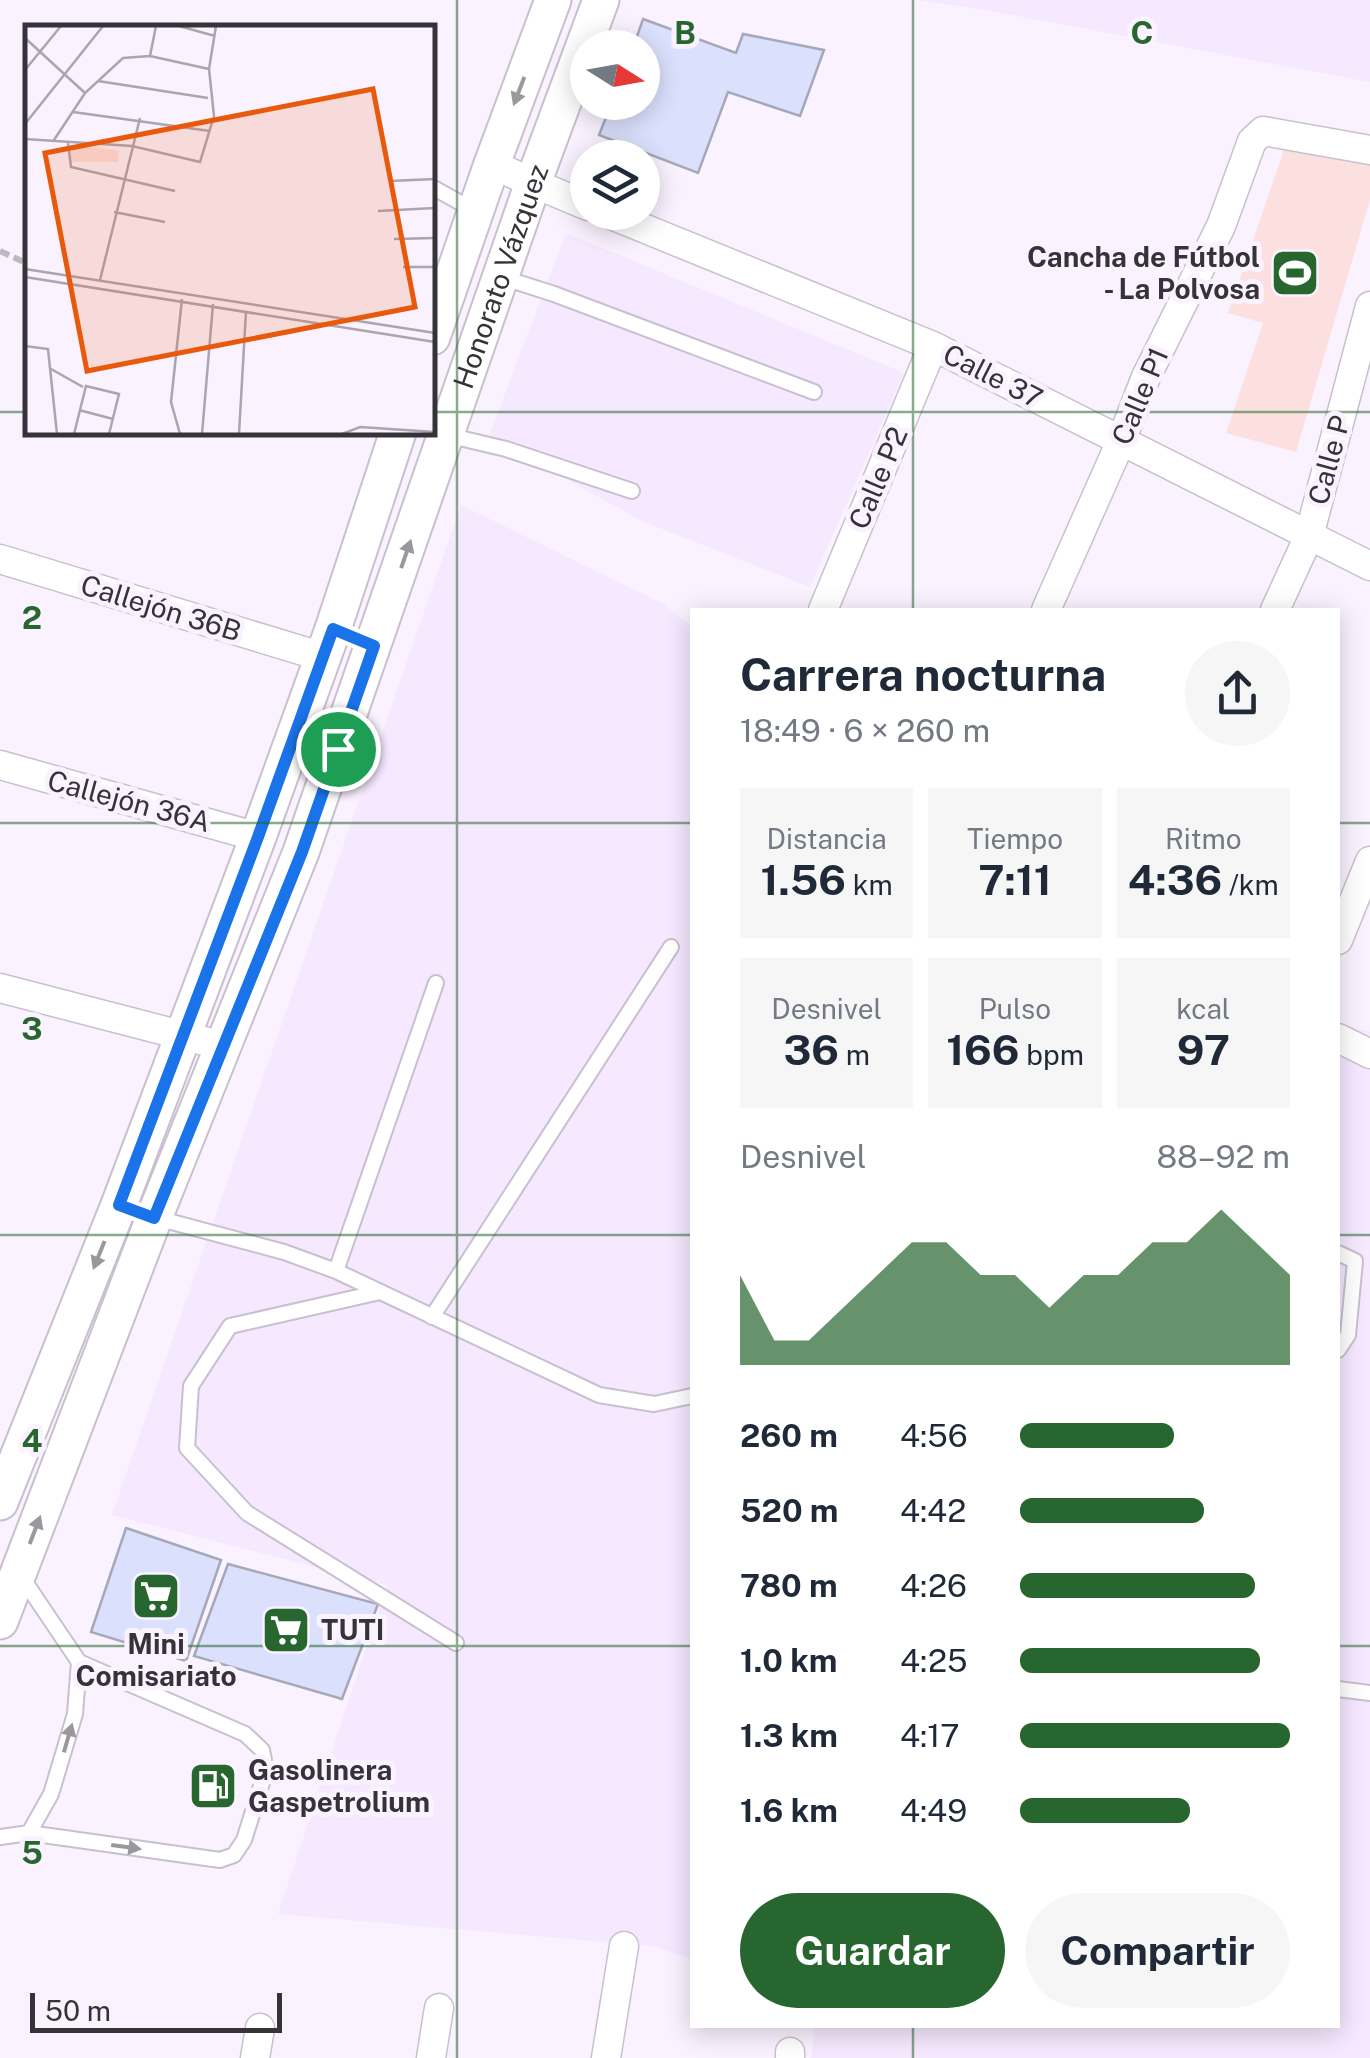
<!DOCTYPE html>
<html lang="es">
<meta charset="utf-8">
<style>
:root{--surface:#fff;--page:#f6f6f7;--text:#1f2937;--muted:#747a83;--accent:#28662f}
body{margin:0;font-family:"Public Sans",sans-serif;background:var(--page);color:var(--text);height:100vh;display:flex;flex-direction:column;font-size:38px;white-space:nowrap}
*{box-sizing:border-box;margin:0}
p{font-size:32px;color:var(--muted)}
.icon{flex:none;width:55px;height:55px;fill:none;stroke:currentColor;stroke-width:2;stroke-linecap:round;stroke-linejoin:round}
.map{position:relative;flex:1;overflow:hidden}
.details{position:absolute;left:690px;top:608px;width:650px;height:1420px;display:flex;flex-direction:column;background:var(--surface);border-radius:0px;box-shadow:0 5px 25px #0003}
.details>*{flex:none}
.needle{width:65px;rotate:101deg}
.controls{position:absolute;left:570px;top:30px;display:grid;gap:20px}
.controls a{display:grid;place-items:center;width:90px;height:90px;border-radius:50%;background:var(--surface);box-shadow:0 5px 25px #0003;font-size:50px}
.scale{position:absolute;left:30px;bottom:25px;width:252px;box-sizing:border-box;padding-left:10px;border:5px solid #353238;border-top:0;font-size:28px;line-height:35px;white-space:nowrap;color:#353238;-webkit-text-stroke:8px #faf2ff;paint-order:stroke}
.pin{position:absolute;display:grid;place-items:center;width:85px;height:85px;color:#fff;margin:-42px;border:5px solid #fff;border-radius:50%;box-shadow:0 2px 10px #0007}
.round{display:grid;place-items:center;flex:none;width:105px;height:105px;border-radius:52px;background:var(--page)}
.head{display:flex;align-items:center;justify-content:space-between;height:170px;padding:0 50px}
h1{font-size:45px;font-weight:700;line-height:75px}
.stats{display:grid;grid-template-columns:repeat(3,1fr);gap:15px;height:170px;padding:10px 50px}
.stats div{display:grid;align-content:center;border-radius:0px;background:var(--page);text-align:center}
.stats b{font-size:42px;font-weight:700}
.stats small{font-size:28px;font-weight:400}
.stats p{font-size:28px}
.chart{height:280px;padding:20px 50px}
.chart p{display:flex;justify-content:space-between}
.chart svg{width:100%;height:180px;margin-top:10px;fill:var(--accent);opacity:.7}
.primary-button{display:flex;gap:20px;margin-top:auto;padding:20px 50px}
.primary-button a{flex:1;height:115px;border-radius:60px;background:var(--accent);color:#fff;font-size:40px;font-weight:700;line-height:115px;text-align:center}
.primary-button a+a{background:var(--page);color:var(--text)}
ul{padding:0 50px;list-style:none;font-size:32px}
li{display:grid;grid-template-columns:160px 120px 1fr;align-items:center;height:75px}
li i{height:25px;border-radius:12px;background:var(--accent)}
.map>svg:first-child{display:block}
</style>
<div class="map">
<svg width="1370" height="2058" viewBox="0 0 1370 2058">
<rect width="100%" height="100%" fill="#faf2ff"/>
<path fill="#f6e8ff" d="M917 0H1370V82L985 10Z
M566 233 904 373 810 587 642 521 489 436Z
M461 505 663 604 692 627V1959L652 1946 278 1914 387 1585 112 1515Z
M1338 1023 1370 1032V2058H811L815 2025H1338Z"/>
<path fill="#fce0e0" d="M1285 147 1370 164V200L1296 452 1226 433 1263 323 1228 313Z"/>
<path fill="#dbe0fc" stroke="#a6a8b8" stroke-width="2.5" d="M643 19 736 53 743 34 824 50 800 116 728 92 698 173 599 135 612 102H642V48H633Z
M126 1528 221 1560 186 1661 91 1632Z
M228 1564 378 1604 342 1699 194 1656Z"/>
<g fill="none" stroke-linecap="round" stroke-linejoin="round">
<g stroke="#c9c0cf" stroke-width="18">
<path id="service" d="M432 187 475 211
M501 277 554 294 814 392
M447 435 506 449 632 491
M153 1217 284 1252 336 1271 599 1395 654 1404 692 1396
M1338 1253 1355 1261 1348 1335 1338 1350
M336 1271 436 983
M380 1292 230 1326 191 1386 187 1448 247 1513 456 1643
M432 1317 671 947
M1338 1689 1370 1693
M29 1833 220 1860 234 1855 244 1840 266 1770 262 1750 245 1734 79 1662
M0 1837 29 1833 51 1794 75 1714 79 1662 21 1576"/>
</g>
<g stroke="#c9c0cf" stroke-width="31">
<path id="minor" d="M492 164 533 183 588 206
M604 212 933 346 1370 566
M0 559 323 657
M823 610 933 346
M1046 610 1121 441 1146 377 1221 226 1252 141 1263 131 1370 150
M1275 610 1309 536 1370 306
M0 765 258 837
M1338 940 1370 861
M0 988 223 1046
M1338 1038 1370 1054
M255 2058 260 2028
M431 2058 439 2008
M606 2058 624 1946
M790 2058V2052"/>
</g>
<g stroke="#c9c0cf" stroke-width="39">
<g id="tertiary">
<path d="M432 337 492 164 553 0"/>
<path d="M0 1502 119 1205 258 837 333 629 398 432"/>
<path id="s1" d="M0 1621 154 1218 301 852 533 183 601 0"/>
</g>
</g>
<path stroke="#beb8c2" stroke-width="6" stroke-dasharray="10 5" stroke-linecap="butt" d="M0 251 28 264"/>
<use href="#service" stroke="#fff" stroke-width="14"/>
<use href="#minor" stroke="#fff" stroke-width="28"/>
<use href="#tertiary" stroke="#fff" stroke-width="35"/>
</g>
<defs><path id="oneway-solid" d="M-6-.8H1V-3.2L6.5 0L1 3.2V.8H-6Z" transform="scale(2.5)"/></defs>
<g fill="#9a989c">
<use href="#oneway-solid" transform="translate(519 91) rotate(111)"/>
<use href="#oneway-solid" transform="translate(406 554) rotate(-71)"/>
<use href="#oneway-solid" transform="translate(99 1255) rotate(112)"/>
<use href="#oneway-solid" transform="translate(35 1530) rotate(-69)"/>
<use href="#oneway-solid" transform="translate(68 1738) rotate(-74)"/>
<use href="#oneway-solid" transform="translate(126 1847) rotate(8)"/>
</g>
<g fill="none" stroke-linecap="round" stroke-linejoin="round">
<g stroke="#fff" stroke-width="20">
<path id="route" d="M333 629 374 646 302 852 154 1218 119 1205 258 837Z"/>
</g>
<use href="#route" stroke="#1a73e8" stroke-width="12"/>
</g>
<path fill="none" stroke="#28662f" stroke-width="2.5" stroke-opacity="0.55" d="M457 0V2058M913 0V610M0 412H28M432 412H1370M0 823H692M1338 823H1370M0 1235H692M1338 1235H1370M0 1646H692M1338 1646H1370M913 2025V2058"/>
<defs>
<g id="stadium-square" transform="scale(2.5)"><rect x="-9" y="-9" width="18" height="18" rx="4" fill="#28662f" stroke="#faf2ff"/><path d="M0-5a6.5 5 0 1 0 0 10a6.5 5 0 1 0 0-10ZM-3.5-1.8h7v3.6h-7Z" fill="#fff"/></g>
<g id="supermarket-square" transform="scale(2.5)"><rect x="-9" y="-9" width="18" height="18" rx="4" fill="#28662f" stroke="#faf2ff"/><path d="M-6-5.5h2.5l.6 2H6L4.5 2H-2.5L-4.4-4H-6ZM-1.5 3.2a1.3 1.3 0 1 0 .1 0ZM3 3.2a1.3 1.3 0 1 0 .1 0Z" fill="#fff"/></g>
<g id="fuel-square" transform="scale(2.5)"><rect x="-9" y="-9" width="18" height="18" rx="4" fill="#28662f" stroke="#faf2ff"/><path d="M-5.5-6h7V0h2V4h1.3V-2.5L3-4.5l.8-.8L6-3V5H2.5V1h-1V6h-7ZM-4.2-4.7v3.2H.2V-4.7Z" fill="#fff"/></g>
</defs>
<g fill-rule="evenodd">
<use href="#stadium-square" x="1295" y="273"/>
<use href="#supermarket-square" x="156" y="1596"/>
<use href="#supermarket-square" x="286" y="1630"/>
<use href="#fuel-square" x="213" y="1786"/>
</g>
<g text-anchor="middle" stroke-width="10" stroke-linejoin="round" paint-order="stroke">
<g font-size="28" font-weight="bold" fill="#353238" stroke="#faf2ff" text-anchor="start">
<text x="1260" y="267" text-anchor="end">Cancha de Fútbol<tspan x="1260" dy="32">- La Polvosa</tspan></text>
<text x="321" y="1640">TUTI</text>
<text x="156" y="1654" text-anchor="middle">Mini<tspan x="156" dy="32">Comisariato</tspan></text>
<text x="248" y="1780">Gasolinera<tspan x="248" dy="32">Gaspetrolium</tspan></text>
</g>
<g font-size="28" fill="#353238" stroke="#faf2ff">
<text dy="10" stroke="none"><textPath href="#s1" startOffset="1435">Honorato Vázquez</textPath></text>
<text transform="translate(993 376) rotate(27)" y="10">Calle 37</text>
<text transform="translate(1140 396) rotate(-67)" y="10">Calle P1</text>
<text transform="translate(1329 460) rotate(-75)" y="10">Calle P</text>
<text transform="translate(878 478) rotate(-67)" y="10">Calle P2</text>
<text transform="translate(161 608) rotate(17)" y="10">Callejón 36B</text>
<text transform="translate(129 801) rotate(15)" y="10">Callejón 36A</text>
</g>
</g>
<g transform="translate(25 25)">
<rect width="410" height="410" fill="#faf2ff"/>
<path d="M46 121 94 125 93 137H46Z" fill="#fce0e0"/>
<path fill="none" stroke="#aba5af" stroke-width="2.5" d="M154 1 190 11M0 13 60 68M125 31 131 1M0 45 36 1M73 56 183 73M48 87 185 106M0 99 78 1M0 114 107 121 175 137 189 91 184 44 191 1M29 115 60 68 98 33 125 31 184 44M43 118 46 142 150 166M365 156 410 154M353 186 410 183M89 187 140 197M369 214 410 213M378 242H410M0 244 410 308M0 252 410 317M75 255 115 93M0 321 23 324 32 409M26 344 58 362M54 385 88 394M49 409 61 361 94 369 84 409M155 409 146 377 157 274M177 409 188 279M214 409 221 286M317 409 335 402 410 407"/>
<path fill="#e8590c" fill-opacity="0.15" stroke="#e8590c" stroke-width="5" d="M348 64 390 282 62 346 20 128Z"/>
<rect width="410" height="410" fill="none" stroke="#353238" stroke-width="5"/>
</g>
<g font-size="32" text-anchor="middle" font-weight="bold" fill="#28662f" stroke="#faf2ff" stroke-width="10" stroke-linejoin="round" paint-order="stroke">
<text x="685" y="44">B</text>
<text x="1142" y="44">C</text>
<text x="32" y="629">2</text>
<text x="32" y="1040">3</text>
<text x="32" y="1452">4</text>
<text x="32" y="1864">5</text>
</g>
</svg>
<div class="controls">
<a><svg class="needle" viewBox="-14 -14 28 28"><path d="M0-13l5 13h-10z" fill="#e53935"/><path d="M0 13l5-13h-10z" fill="#747a83"/></svg></a>
<a><svg class="icon" aria-label="layers" viewBox="0 0 24 24"><path d="M12 4l9 5-9 5-9-5zM3 14l9 5 9-5"/></svg></a>
</div>
<div class="scale">50 m</div>
<div class="pin" style="left:338px;top:749px;background:#1e9e55"><svg class="icon" aria-label="arrive" viewBox="0 0 24 24"><path d="M6 21V4h12l-3 4 3 4H6"/></svg></div>
<section class="details">
<div class="head"><div><h1>Carrera nocturna</h1><p>18:49 · 6 × 260 m</p></div><a class="round"><svg class="icon" aria-label="share" viewBox="0 0 24 24"><path d="M12 15V3M7 8l5-5 5 5M5 13v7h14v-7"/></svg></a></div>
<div class="stats">
<div><p>Distancia</p><b>1.56<small> km</small></b></div>
<div><p>Tiempo</p><b>7:11</b></div>
<div><p>Ritmo</p><b>4:36<small> /km</small></b></div>
</div>
<div class="stats">
<div><p>Desnivel</p><b>36<small> m</small></b></div>
<div><p>Pulso</p><b>166<small> bpm</small></b></div>
<div><p>kcal</p><b>97</b></div>
</div>
<div class="chart"><p><span>Desnivel</span>88–92 m</p>
<svg viewBox="0 0 160 44" preserveAspectRatio="none"><path d="M0 44V22L10 38L20 38L30 30L40 22L50 14L60 14L70 22L80 22L90 30L100 22L110 22L120 14L130 14L140 6L150 14L160 22V44z"/></svg>
</div>
<ul>
<li><b>260 m</b>4:56<i style="width:57%"></i></li>
<li><b>520 m</b>4:42<i style="width:68%"></i></li>
<li><b>780 m</b>4:26<i style="width:87%"></i></li>
<li><b>1.0 km</b>4:25<i style="width:89%"></i></li>
<li><b>1.3 km</b>4:17<i style="width:100%"></i></li>
<li><b>1.6 km</b>4:49<i style="width:63%"></i></li>
</ul>
<div class="primary-button"><a>Guardar</a><a>Compartir</a></div>
</section>
</div>
